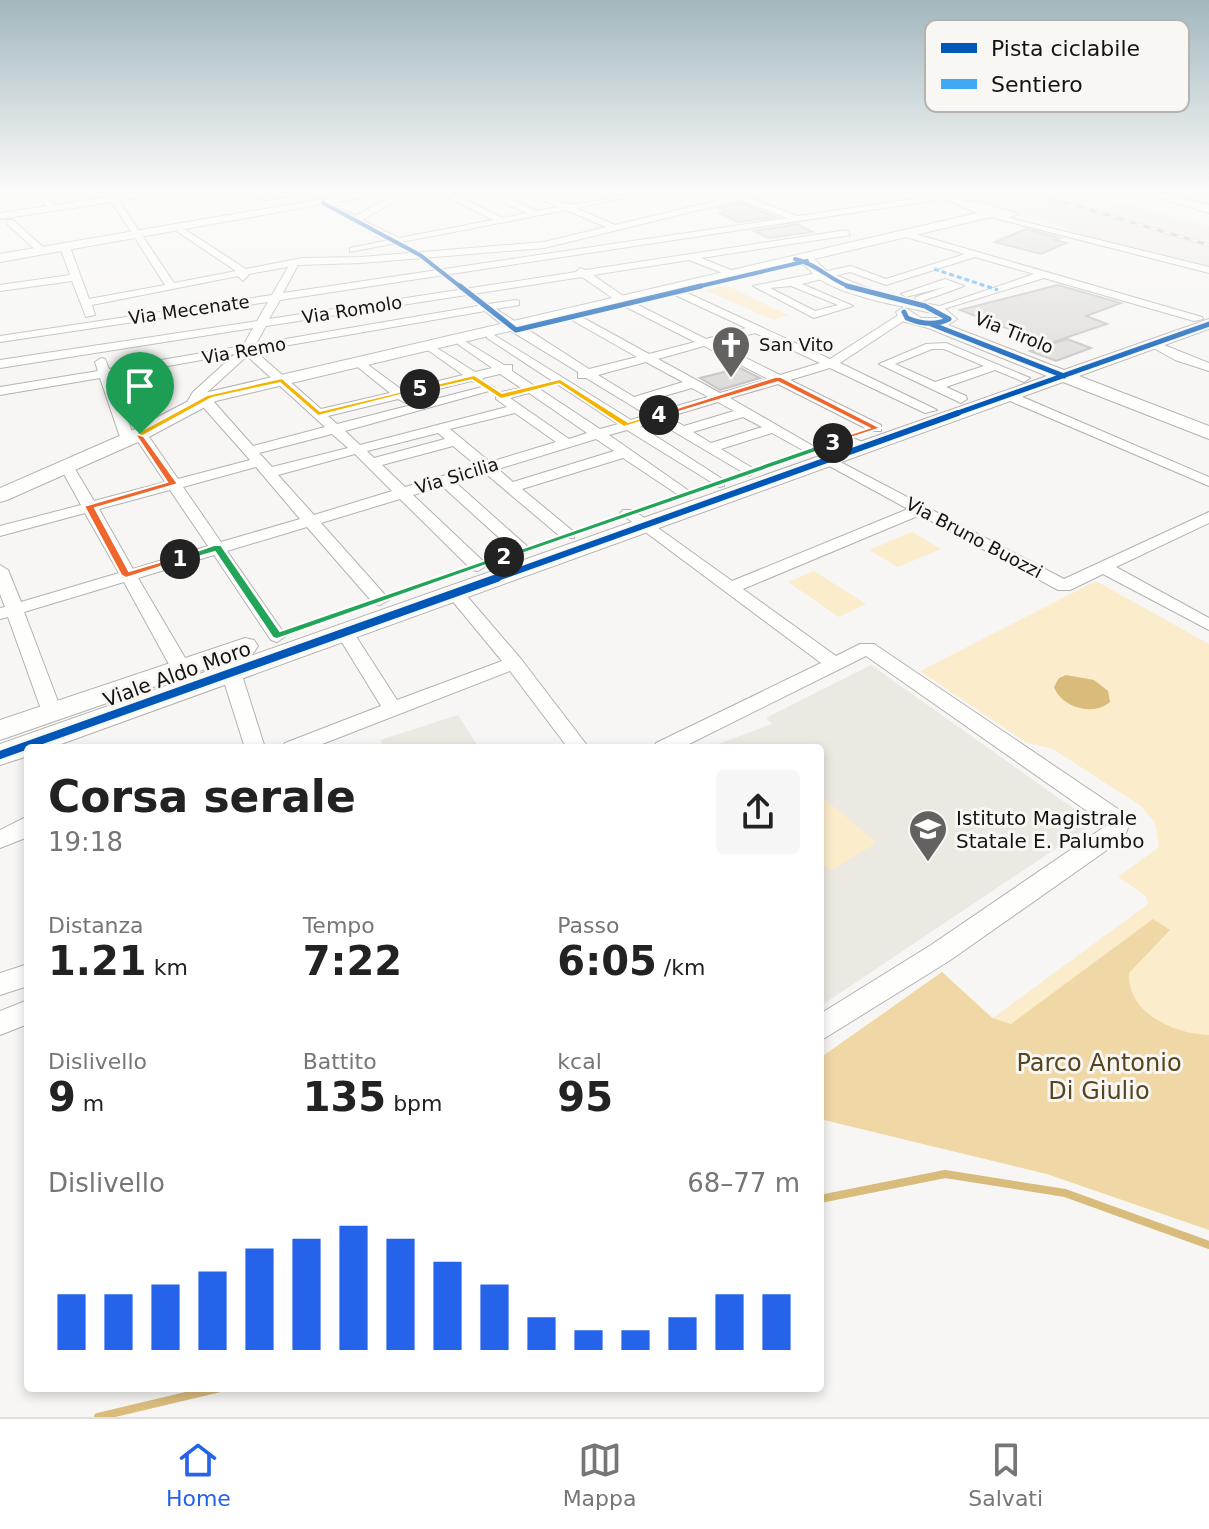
<!DOCTYPE html>
<html lang="it">
<meta charset="utf-8">
<style>
:root{--surface:#fff;--page:#f6f6f6;--text:#222;--muted:#767676;--line:#e0e0e0;--accent:#2563eb}
body{margin:0;font-family:"DejaVu Sans",sans-serif;background:var(--page);color:var(--text);height:100vh;display:flex;flex-direction:column;font-size:30px;white-space:nowrap}
*{box-sizing:border-box;margin:0}
p{font-size:26px;color:var(--muted)}
.icon{flex:none;width:44px;height:44px;fill:none;stroke:currentColor;stroke-width:2;stroke-linecap:round;stroke-linejoin:round}
.map{position:relative;flex:1;overflow:hidden}
.details{position:absolute;left:24px;top:744px;width:800px;height:648px;display:flex;flex-direction:column;background:var(--surface);border-radius:8px;box-shadow:0 4px 12px #0003}
.details>*{flex:none}
.pin{position:absolute;display:grid;place-items:center;width:68px;height:68px;color:#fff;margin:-82px -34px;border-radius:50% 50% 50% 0;rotate:-45deg;box-shadow:0 0 8px #0007}
.pin .icon{rotate:45deg}
.km{position:absolute;width:40px;height:40px;margin:-20px;border-radius:50%;background:#222;color:#fff;font-size:22px;line-height:40px;text-align:center}
.round{display:grid;place-items:center;flex:none;width:84px;height:84px;border-radius:8px;background:var(--page)}
.summary{display:flex;align-items:center;justify-content:space-between;height:136px;padding:0 24px}
h1{font-size:44px;font-weight:800;line-height:60px}
.stats{display:grid;grid-template-columns:repeat(3,1fr);gap:12px;height:136px;padding:8px 24px}
.stats div{display:grid;align-content:center}
.stats b{font-size:40px;font-weight:800}
.stats small{font-size:22px;font-weight:400}
.stats p{font-size:22px}
.chart{height:224px;padding:16px 24px}
.chart p{display:flex;justify-content:space-between}
.chart svg{width:100%;height:144px;margin-top:8px;stroke:var(--accent);stroke-width:6}
.dock{display:flex;justify-content:space-around;align-items:center;height:112px;border-top:2px solid var(--line);background:var(--surface);font-size:22px;color:var(--muted)}
.dock a{display:grid;justify-items:center;gap:4px}
.dock .current{color:var(--accent)}
.map>svg:first-child{display:block}
</style>
<div class="map">
<svg width="1209" height="1417" viewBox="0 0 1209 1417">
<rect width="100%" height="100%" fill="#f7f6f4"/>
<path fill="#ece8e2" d="M943 188H1061L1209 226V266L1078 234 1062 226Z
M871 665 1094 823 822 1005H820V748H708L772 724 766 718Z
M458 715 479 748H384L380 740Z"/>
<path fill="#fbeccc" d="M726 285 788 315 774 320 704 290Z
M912 532 941 549 898 567 869 550Z
M814 571 866 604 839 617 788 582Z
M1096 581 1209 644V1230L1047 1174 820 1119V1058L942 972 993 1018 1148 904 1146 896 1118 877 1159 847 1155 823 1141 806 1053 749 1027 743 920 671Z
M820 795 877 843 830 871 820 862Z"/>
<path fill="#f0d8a6" d="M1153 919 1170 930 1129 973C1127 1013 1174 1034 1209 1035V1230L1047 1174 820 1119V1058L942 972 992 1018 1011 1024Z"/>
<path fill="#d9bb7c" d="M1066 675 1094 680 1108 691 1110 702C1093 717 1061 707 1054 687L1059 678Z"/>
<g fill="none" stroke-linecap="round" stroke-linejoin="round">
<path stroke="#d9bb7c" stroke-width="8" d="M820 1199 945 1174 1065 1193 1209 1245
M98 1417 220 1388"/>
</g>
<path fill="#dddcdb" stroke="#c5c4c2" stroke-width="2" d="M741 203 775 217 738 222 720 213 726 211 718 208Z
M797 224 813 232 769 238 754 231Z
M1026 229 1061 238 1055 240 1066 243 1041 254 995 242Z
M1058 285 1121 303 1086 316 1107 324 1047 344 960 310Z
M1067 339 1091 348 1056 361 1030 351Z
M740 368 760 378 720 390 700 378Z"/>
<g fill="none" stroke-linecap="round" stroke-linejoin="round">
<g stroke="#b3b2b1" stroke-width="2">
<path id="street" d="M0 188H7L0 191Z
M30 188H39L55 205 167 188H190L119 201 174 283 236 271 175 230 178 225 246 269 302 258 361 257 544 242 606 227 566 210 350 252V248L389 240 319 203 326 201 355 216 393 195 396 191 393 188 404 190 399 199 362 220 399 238 493 220 430 188H441L503 218 527 213 472 188H484L537 211 558 207 518 188C537 188 554 205 571 204 604 203 636 188 670 188L576 208 615 225 732 197 710 188H723L741 195 795 188 749 198 798 216 947 194 950 198 280 300 269 319 576 272 580 268 586 270 847 230 850 235 701 258 736 272 733 277 689 260 593 275 632 302 706 339 746 328 673 294V290H681L830 359 900 314H908V318L840 363 937 410 925 413 830 368 790 380 881 425V431H871L778 384 730 398 820 450 808 453 772 433 721 449 754 469 756 472 749 476 656 421 640 426 724 480V486L719 487 627 430 609 435 692 493 690 496H680L623 458 522 489 574 532V538H562L485 473 455 482 528 547 530 550 522 555 516 553 442 486 413 495 484 562 486 566 478 571 472 570 400 499 321 523 386 596 389 600 380 605 374 604 307 527 227 551 286 636 277 642 271 640 214 555 138 578 191 668 181 674 171 668 124 582 24 612 62 712 52 719 42 712 8 617 0 619V608L5 607 0 594V565L8 570 21 602 119 573 85 513 0 536V526L81 505 60 467 62 464H72L94 501 165 482 133 434 135 431H145L178 479 250 460 204 408V402H214L253 446 325 427 247 356 202 397 197 407H187L186 404 193 392 235 354 112 376 135 440 128 444 121 440 100 378 0 395V387L98 371 95 362 101 358 105 359 109 369 243 346 253 328 0 368V360L257 321 268 302 0 342V336L272 295 288 267 249 274 243 281 238 276 92 305 95 315 86 317 72 281 0 291V285L70 275 60 247 65 244 70 247 89 299 165 285 112 202 0 219V213L47 206ZM740 200 787 218 283 293 298 265 361 263 544 248ZM582 277 624 306 695 342 649 354 578 315H570V319L637 357 589 369 496 309 519 305V301L515 300 489 304 482 301 478 302V306L256 344 266 326ZM485 311 506 328 578 372V378H586L647 415 631 420 491 333 487 334V338L618 424 600 429 541 390 540 385H533L512 371V365H504L463 340 457 343 459 345 492 368 475 372 429 343 423 346 425 348 463 375 402 390 359 358 353 362 355 365 390 393 321 409 255 351ZM755 333 820 363 780 375 716 343ZM704 346 768 379 720 393 658 359ZM646 362 683 382 634 397 598 375ZM500 374 521 388 496 393V399L507 407 360 445 345 431 496 389 490 385 337 424 328 416 398 399 406 403 412 399 410 396 471 381 482 383 483 378ZM692 388 708 397 659 411 643 402ZM529 393 587 433 569 439 510 398ZM718 402 734 411 684 426 668 417ZM515 413 556 442 490 462 450 429ZM743 417 762 427 711 443 693 432ZM438 433 445 439 374 458 367 451ZM332 434 348 448 272 467 259 453ZM596 439 614 451 513 482 498 469ZM453 446 477 466 405 487 382 465ZM355 454 392 491 314 515 278 475ZM256 467 300 519 221 542 183 487ZM170 490 208 546 133 569 99 509Z
M309 188H329L262 201 258 199Z
M557 188H590L569 194Z
M998 215 1209 267V273L998 219Z
M7 220H13L45 249V253H39L7 224Z
M905 231 1202 317 1203 319 1194 321 1044 278 934 312V308L1034 274 975 257 886 285 850 272 802 284 853 306 814 318 753 286 851 266 886 279 965 254 902 236ZM791 286 838 305 815 311 770 288Z
M945 279 964 286 920 302 915 299 916 297 948 286 906 297 901 294Z
M1154 341 1209 363V371L1175 360 1150 346 1148 344Z
M946 343 1030 378 1024 382 995 370 946 387 966 396 967 399 961 403 879 364 926 344ZM932 349H944L984 366 935 382 895 364Z
M1003 392H1011L1209 477V486L1003 398Z
M845 434 866 444 868 447 861 451 840 441V435Z
M827 455 1064 579 1209 512V523L1116 567 1209 618V630L1103 574 1070 590H1058L920 515 743 589 836 656 860 644H874L1121 811 1129 825 1124 838 949 961 820 1041V1014L931 945 1107 825 866 656 681 748H653L656 743 821 663 620 513 623 510H633L732 581 908 509 822 462 820 459Z
M454 587 460 588 521 659 589 748H568L510 671 312 748H282L285 743 381 706 335 631 338 627H350L397 700 502 661 445 592Z
M231 666 241 672 265 748H245L221 672Z
M28 816V837L0 848V830Z
M28 964V986L0 995V973Z
M28 1000V1024L0 1035V1011Z"/>
</g>
<g stroke="#b3b2b1" stroke-width="2">
<path id="secondary" d="M387 188H414L0 262V254Z
M919 188H935L968 202 973 200 1019 214 1005 219 991 217 814 259 828 272 882 294 943 307 957 319 948 325 1064 370 1209 319V329L1079 376 1209 426V439L1063 382 50 748H28V756L0 765V744L1047 376 928 328 902 321 896 312 904 307 921 318H939L933 313C900 306 846 297 818 278 811 273 808 266 799 262L216 401 147 438 7 500 0 502V488L133 430 204 393 977 213Z
M1128 188H1147L1209 205V213Z
M245 638 254 640 258 646 254 652 0 740V720Z"/>
</g>
<use href="#street" fill="#fefefd" fill-rule="evenodd"/>
<use href="#secondary" fill="#fefefd" fill-rule="evenodd"/>
<g stroke="#b8b8b8" stroke-width="3">
<path id="rail" d="M1016 188 1209 245"/>
</g>
<use href="#rail" stroke="#f8f7f3" stroke-width="2" stroke-dasharray="7" stroke-linecap="butt"/>
<path stroke="#3fa9f5" stroke-width="3" stroke-dasharray="5 3" stroke-linecap="butt" d="M934 269 998 290"/>
<g stroke="#f8f7f3" stroke-width="6">
<path id="cycleway-far3" d="M323 203 420 255 462 288
M795 259C817 264 831 281 853 288
M692 288 807 261"/>
</g>
<g stroke="#f8f7f3" stroke-width="8">
<path id="cycleway-far2" d="M460 286 516 330 701 286
M847 286 925 306 949 319C935 326 921 324 907 318L904 312
M931 324 1064 376
M952 415 1209 324"/>
</g>
<g stroke="#f8f7f3" stroke-width="10">
<path id="cycleway-far1" d="M492 580 958 413"/>
</g>
<g stroke="#f8f7f3" stroke-width="13">
<path id="cycleway" d="M0 755 497 578"/>
</g>
<use href="#cycleway-far3" stroke="#0057b8" stroke-width="4"/>
<use href="#cycleway-far2" stroke="#0057b8" stroke-width="5"/>
<use href="#cycleway-far1" stroke="#0057b8" stroke-width="6"/>
<use href="#cycleway" stroke="#0057b8" stroke-width="8"/>
</g>
<linearGradient id="sky" x2="0" y2="1"><stop stop-color="#a2b7bd"/><stop offset="0.49" stop-color="#fbfbfa"/><stop offset="1" stop-color="#fbfbfa" stop-opacity="0"/></linearGradient>
<rect width="1209" height="387" fill="url(#sky)"/>
<path fill="#f0652b" stroke="#fff" stroke-width="2" d="M140 431 178 484 95 508 129 571 180 556 185 559 126 578 121 575 84 506 167 482 135 434Z"/>
<path fill="#22a559" stroke="#fff" stroke-width="2" d="M214 545H221L280 631 500 555 509 557 277 639 273 638 215 552 180 562 174 559Z"/>
<path fill="#22a559" stroke="#fff" stroke-width="2" d="M833 440 836 445 507 559 498 557Z"/>
<path fill="#f0652b" stroke="#fff" stroke-width="2" d="M775 377H781L881 428 829 445V441L869 428 778 382 662 417 655 415Z"/>
<path fill="#f5b400" stroke="#fff" stroke-width="2" d="M474 375 502 393 560 379 628 422 659 413 664 415 624 427 559 384 501 399 472 380 420 392 416 389Z"/>
<path fill="#f5b400" stroke="#fff" stroke-width="2" d="M282 378 320 411 420 387 424 389 318 416 280 383 212 398 143 436 135 434 207 395Z"/>
<defs>
<g id="church-pin" transform="scale(2)"><path d="M0 17L-7.5 6A9.5 9.5 0 1 1 7.5 6Z" fill="#636261" stroke="#f8f7f3"/><path d="M-1.2-6h2.4v3.5h3.3v2.4h-3.3V6h-2.4V-.1h-3.3v-2.4h3.3Z" fill="#fff"/></g>
<g id="school-pin" transform="scale(2)"><path d="M0 17L-7.5 6A9.5 9.5 0 1 1 7.5 6Z" fill="#636261" stroke="#f8f7f3"/><path d="M0-5L7-2L0 1L-7-2ZM-4 1L0 2.5L4 1V4Q0 6-4 4Z" fill="#fff"/></g>
</defs>
<g fill-rule="evenodd">
<use href="#church-pin" x="731" y="345"/>
<use href="#school-pin" x="928" y="829"/>
</g>
<g text-anchor="middle" stroke-width="6" stroke-linejoin="round" paint-order="stroke">
<g font-size="18" fill="#141312" stroke="#f8f7f3">
<text transform="translate(189 310) rotate(-8)" y="6">Via Mecenate</text>
<text transform="translate(352 310) rotate(-9)" y="6">Via Romolo</text>
<text transform="translate(1014 333) rotate(22)" y="6">Via Tirolo</text>
<text transform="translate(244 351) rotate(-10)" y="6">Via Remo</text>
<text transform="translate(457 476) rotate(-17)" y="6">Via Sicilia</text>
<text transform="translate(974 538) rotate(28)" y="6">Via Bruno Buozzi</text>
</g>
<g font-size="18" fill="#141312" stroke="#f8f7f3" text-anchor="start">
<text x="759" y="351">San Vito</text>
</g>
<g font-size="20" fill="#141312" stroke="#f8f7f3">
<text transform="translate(177 674) rotate(-20)" y="7">Viale Aldo Moro</text>
</g>
<g font-size="20" fill="#141312" stroke="#f8f7f3" text-anchor="start">
<text x="956" y="825">Istituto Magistrale<tspan x="956" dy="23">Statale E. Palumbo</tspan></text>
</g>
<g font-size="24" fill="#57451f" stroke="#f8f7f3">
<text x="1099" y="1071">Parco Antonio<tspan x="1099" dy="28">Di Giulio</tspan></text>
</g>
</g>
<rect x="925" y="20" width="264" height="92" rx="12" fill="#f8f7f3" stroke="#b4b3b0" stroke-width="2"/>
<rect x="941" y="43" width="36" height="10" fill="#0057b8"/>
<rect x="941" y="79" width="36" height="10" fill="#3fa9f5"/>
<g font-size="22" fill="#141312">
<text x="991" y="56">Pista ciclabile</text>
<text x="991" y="92">Sentiero</text>
</g>
</svg>
<div class="pin" style="left:140px;top:434px;background:#1e9e55"><svg class="icon" aria-label="arrive" viewBox="0 0 24 24"><path d="M6 21V4h12l-3 4 3 4H6"/></svg></div>
<b class="km" style="left:180px;top:559px">1</b>
<b class="km" style="left:504px;top:557px">2</b>
<b class="km" style="left:833px;top:443px">3</b>
<b class="km" style="left:659px;top:415px">4</b>
<b class="km" style="left:420px;top:389px">5</b>
<section class="details">
<div class="summary"><div><h1>Corsa serale</h1><p>19:18</p></div><a class="round"><svg class="icon" aria-label="share" viewBox="0 0 24 24"><path d="M12 15V3M7 8l5-5 5 5M5 13v7h14v-7"/></svg></a></div>
<div class="stats">
<div><p>Distanza</p><b>1.21<small> km</small></b></div>
<div><p>Tempo</p><b>7:22</b></div>
<div><p>Passo</p><b>6:05<small> /km</small></b></div>
</div>
<div class="stats">
<div><p>Dislivello</p><b>9<small> m</small></b></div>
<div><p>Battito</p><b>135<small> bpm</small></b></div>
<div><p>kcal</p><b>95</b></div>
</div>
<div class="chart"><p><span>Dislivello</span>68–77 m</p>
<svg viewBox="0 0 160 44" preserveAspectRatio="none"><path d="M5 44V27M15 44V27M25 44V24M35 44V20M45 44V13M55 44V10M65 44V6M75 44V10M85 44V17M95 44V24M105 44V34M115 44V38M125 44V38M135 44V34M145 44V27M155 44V27"/></svg>
</div>
</section>
</div>
<nav class="dock">
<a class="current"><svg class="icon" aria-label="home" viewBox="0 0 24 24"><path d="M3 11l9-7 9 7M6 9v11h12V9"/></svg>Home</a>
<a><svg class="icon" aria-label="map" viewBox="0 0 24 24"><path d="M3 6l6-2 6 2 6-2v14l-6 2-6-2-6 2zM9 4v14M15 6v14"/></svg>Mappa</a>
<a><svg class="icon" aria-label="saved" viewBox="0 0 24 24"><path d="M7 4h10v16l-5-4-5 4z"/></svg>Salvati</a>
</nav>
